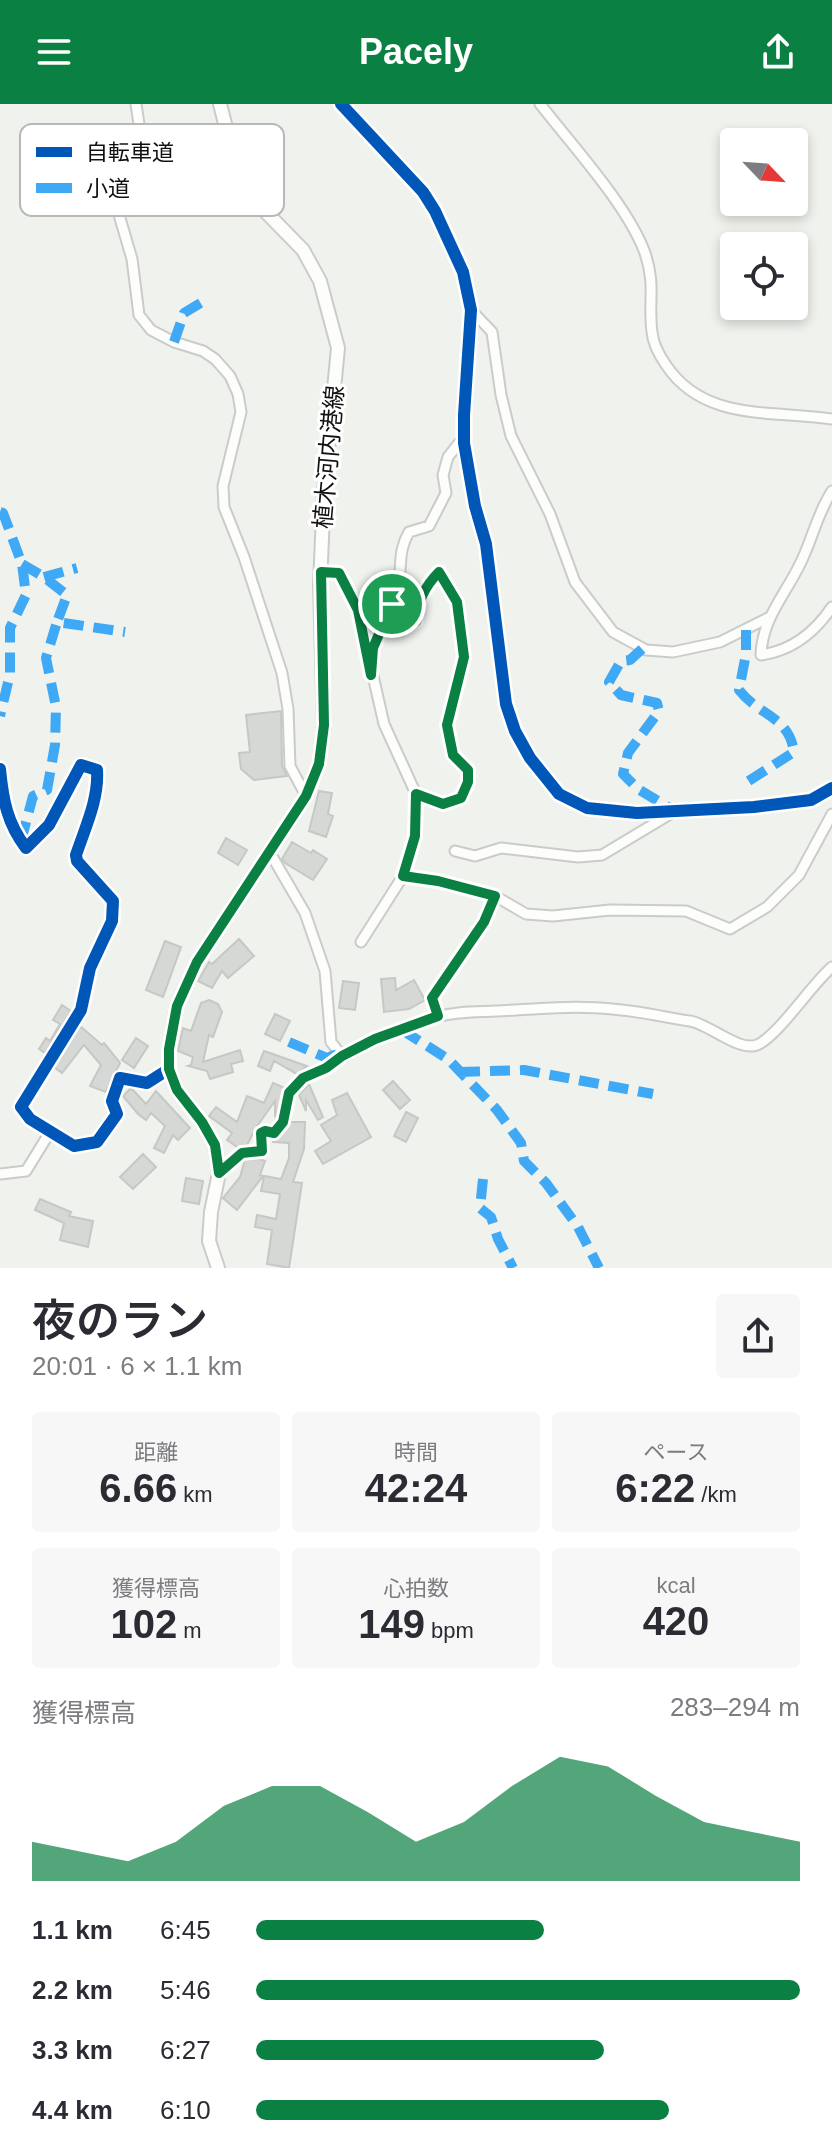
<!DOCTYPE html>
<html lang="ja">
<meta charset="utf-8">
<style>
:root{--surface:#fff;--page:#f7f7f7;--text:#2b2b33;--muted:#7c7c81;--accent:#0b8043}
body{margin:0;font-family:Helvetica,"Noto Sans JP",sans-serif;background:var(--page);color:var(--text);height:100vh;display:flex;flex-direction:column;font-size:30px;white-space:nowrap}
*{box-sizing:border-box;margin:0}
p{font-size:26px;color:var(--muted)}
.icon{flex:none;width:44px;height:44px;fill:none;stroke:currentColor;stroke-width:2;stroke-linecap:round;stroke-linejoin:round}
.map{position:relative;height:1164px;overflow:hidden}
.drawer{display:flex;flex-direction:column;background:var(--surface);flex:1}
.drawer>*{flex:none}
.needle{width:52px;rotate:115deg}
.controls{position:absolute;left:720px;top:24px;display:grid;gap:16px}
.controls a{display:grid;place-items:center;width:88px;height:88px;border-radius:8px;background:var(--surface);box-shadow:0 4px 12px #0003;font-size:40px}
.pin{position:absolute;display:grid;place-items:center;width:68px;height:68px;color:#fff;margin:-34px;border:4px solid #fff;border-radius:50%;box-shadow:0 2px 8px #0007}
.round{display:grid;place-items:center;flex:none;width:84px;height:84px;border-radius:8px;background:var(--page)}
.headline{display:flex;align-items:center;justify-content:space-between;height:136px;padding:0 32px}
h1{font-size:44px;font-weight:600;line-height:60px}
.metrics{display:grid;grid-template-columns:repeat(3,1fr);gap:12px;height:136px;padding:8px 32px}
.metrics div{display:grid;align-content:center;border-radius:8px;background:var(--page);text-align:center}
.metrics b{font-size:40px;font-weight:600}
.metrics small{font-size:22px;font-weight:400}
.metrics p{font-size:22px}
.chart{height:224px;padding:16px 32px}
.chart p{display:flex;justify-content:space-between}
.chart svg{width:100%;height:144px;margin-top:8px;fill:var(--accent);opacity:.7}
ul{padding:0 32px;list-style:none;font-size:26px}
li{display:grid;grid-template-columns:128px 96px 1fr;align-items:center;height:60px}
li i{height:20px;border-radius:10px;background:var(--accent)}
header{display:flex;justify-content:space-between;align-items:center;height:104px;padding:0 32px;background:var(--accent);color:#fff;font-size:36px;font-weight:600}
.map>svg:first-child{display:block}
</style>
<header><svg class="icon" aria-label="menu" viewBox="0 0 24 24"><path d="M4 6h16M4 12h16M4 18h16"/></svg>Pacely<svg class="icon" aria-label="share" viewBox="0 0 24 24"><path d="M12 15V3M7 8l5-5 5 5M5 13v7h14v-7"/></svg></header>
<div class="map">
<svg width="832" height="1164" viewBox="0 0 832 1164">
<rect width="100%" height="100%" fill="#eff2ed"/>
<path fill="#d5d8d4" stroke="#c5c8c4" stroke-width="2" d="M281 607 282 662 287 672 254 676 241 665 239 649 250 648 246 611Z
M319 687 332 689 328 710 333 712 326 733 309 727Z
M226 734 247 746 238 761 218 749Z
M292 738 311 749 313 746 327 755 313 776 285 759 282 755Z
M239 835 254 852 228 874 222 867 212 884 198 877 209 858 212 860Z
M165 837 181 843 163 893 146 886Z
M395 874 396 886 414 876 425 896 409 905 384 908 381 875Z
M343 877 359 879 355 906 339 904Z
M209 896 218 900 222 908 213 933 209 931 203 958 240 946 243 957 231 960 233 968 210 975 207 967 188 962 191 961 193 953 178 947 183 924 191 927 201 899Z
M62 901 71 907 45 949 39 945 46 934 50 937 60 920 53 916Z
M275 910 290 917 280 937 265 930Z
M80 922 102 941 104 939 120 959 106 988 90 982 101 961 84 941 62 969 54 963Z
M136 934 148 942 134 964 122 956Z
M264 947 270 949 307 962 297 970 274 957 270 967 258 962Z
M393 977 410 996 400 1005 383 986Z
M273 979 285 984 275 1013V997L255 1025 247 1041 237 1043 227 1036 232 1029 209 1012 216 1003 237 1018 247 992 264 999Z
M309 980 323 1013 318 1016 306 996V1007L299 991Z
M131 984 146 1000 156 987 190 1024 178 1036 173 1031 164 1049 154 1044 165 1022 151 1009 146 1016 138 1010 123 992Z
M347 989 371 1033 323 1060 315 1047 331 1037 321 1021 337 1011 332 996Z
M406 1008 418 1014 406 1038 394 1032Z
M289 1018H305L304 1045 293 1078 302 1079 289 1164 267 1160 272 1126 255 1123 257 1111 276 1115 280 1090 261 1087 264 1072 281 1075 289 1054V1039L273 1038V1036L280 1033Z
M143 1050 156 1063 133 1085 120 1073Z
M259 1055 265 1057 260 1071 263 1072 237 1106 223 1094 240 1073 245 1056Z
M186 1074 203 1077 199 1100 182 1097Z
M40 1095 71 1108 69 1112 93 1117 88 1143 60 1136 64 1119 35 1106Z"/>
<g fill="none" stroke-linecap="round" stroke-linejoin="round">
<g stroke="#caccc9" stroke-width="13">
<path id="street" d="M136 0 139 20 116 70 112 87 132 155 139 211 151 226 174 238 203 247 215 255 230 272 238 290 241 308 223 382 224 403 244 453 282 569 288 605 290 662 306 692
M341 0 423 88 435 107 463 168 471 206 464 311V339L475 402 486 440 506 600 515 627 530 654 559 690 587 704 637 709 754 703 811 696 832 684
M540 0C572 41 628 102 645 149 656 182 648 197 652 228 653 240 659 251 666 261 704 318 772 306 832 315
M471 206 492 228 501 291 511 332 550 410 575 478 613 528 646 546 673 548 720 538 770 513
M832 387C819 407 814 428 805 449 791 485 762 511 761 551 791 547 815 528 832 503
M321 468 339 469 358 506 384 620 416 690 415 732 403 772 361 838
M392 500C394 490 399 478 400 467 401 451 401 442 409 428L429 422 446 389 443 371 448 353 459 339H464
M371 571 373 544 392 500 395 501 405 524 416 517C417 498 425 481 439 468L457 498 464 553 447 621 453 651 468 666V678L461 694 443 700 416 690
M0 665C3 696 7 719 26 744L49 721 81 661 97 666C99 695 85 724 76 751L77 757 113 797 112 817 90 864 81 906 21 1003 30 1015 74 1042 97 1038 117 1010 112 997 120 974 147 979 169 965
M269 747 305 809 325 867 331 938 342 952
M455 747 475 752 501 744 578 753 602 751 672 709
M403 772 438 777 495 792 526 810 553 812 610 806 686 807 730 825 767 803 799 771 832 710
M438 912 432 894 484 818 495 792
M219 1069 242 1049 262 1047 261 1029 265 1027 274 1029C289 1011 282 993 301 977 308 970 319 969 327 963 361 942 397 924 437 913 457 907 477 908 497 907 535 905 574 901 612 905 638 907 664 913 690 917 709 920 739 948 757 941 778 932 811 881 832 863
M0 1070 26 1067 50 1028"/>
</g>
<g stroke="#caccc9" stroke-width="16">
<path id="secondary" d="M218 1164 209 1137 211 1108 219 1069 215 1041 202 1018 177 986 169 965V945L177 902 197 858 306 692 319 660 324 621 320 481 324 387 338 244 320 177 303 146 259 101 238 71 220 0"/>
</g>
<use href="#street" stroke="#fdfdfc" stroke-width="9"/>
<use href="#secondary" stroke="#fdfdfc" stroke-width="12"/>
<path stroke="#3fa9f5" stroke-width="10" stroke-dasharray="20 10" stroke-linecap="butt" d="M174 238 184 209 204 197
M0 408 3 409 22 460 26 491 10 524V570L0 612
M22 460 44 473 67 491 57 518
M44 473 77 464
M746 526V550L739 586C759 612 789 612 794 648L747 678
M642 545 630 556 621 557 609 578 621 591 657 599 659 607 628 649 623 670 638 685 673 706
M21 737 33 692 47 686 55 641 56 603 46 554 57 518 125 528
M402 926 448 955 497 1006 521 1039 524 1057 546 1079 578 1123 599 1164
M289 938 327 954 334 951 342 952
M460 968 524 966 653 990
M483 1075 480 1104 491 1113 498 1135 513 1164"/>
<g stroke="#fff" stroke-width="17">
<path id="cycleway" d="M341 0 423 88 435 107 463 168 471 206 464 311V339L475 402 486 440 506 600 515 627 530 654 559 690 587 704 637 709 754 703 811 696 832 684
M0 665C3 696 7 719 26 744L49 721 81 661 97 666C99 695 85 724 76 751L77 757 113 797 112 817 90 864 81 906 21 1003 30 1015 74 1042 97 1038 117 1010 112 997 120 974 147 979 169 965"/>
</g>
<use href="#cycleway" stroke="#0057b8" stroke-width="12"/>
</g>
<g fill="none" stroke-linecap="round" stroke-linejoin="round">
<g stroke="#fff" stroke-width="16">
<path id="route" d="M321 468 339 469 358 506 371 571 373 544 392 500 395 501 405 524 416 517C417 498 425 482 439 468L457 498 464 553 447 621 453 651 468 666V678L461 694 443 700 416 690 415 732 403 772 438 777 495 792 484 818 432 894 438 912 375 935 342 952 326 964 303 974 289 989 283 1018 274 1029 265 1027 261 1029 262 1047 242 1049 219 1069 215 1041 202 1018 177 986 169 965V945L177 902 197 858 306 692 319 660 324 621Z"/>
</g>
<use href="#route" stroke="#0b8043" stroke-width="10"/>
</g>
<g text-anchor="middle" stroke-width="6" stroke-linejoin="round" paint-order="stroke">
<g font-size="24" fill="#10120f" stroke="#fff">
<text transform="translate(329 353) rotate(-85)" y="8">植木河内港線</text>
</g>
</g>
<rect x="20" y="20" width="264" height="92" rx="12" fill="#fff" stroke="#b7b8b7" stroke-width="2"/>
<rect x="36" y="43" width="36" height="10" fill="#0057b8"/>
<rect x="36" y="79" width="36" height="10" fill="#3fa9f5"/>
<g font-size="22" fill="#10120f">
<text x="86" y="56">自転車道</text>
<text x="86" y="92">小道</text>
</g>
</svg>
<div class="controls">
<a><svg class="needle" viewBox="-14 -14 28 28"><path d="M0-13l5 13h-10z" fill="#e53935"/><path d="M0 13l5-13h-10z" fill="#7c7c81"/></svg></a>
<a><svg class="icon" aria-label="locate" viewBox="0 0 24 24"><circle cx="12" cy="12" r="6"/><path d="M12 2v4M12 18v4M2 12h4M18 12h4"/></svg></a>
</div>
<div class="pin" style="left:392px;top:500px;background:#1e9e55"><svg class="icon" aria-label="arrive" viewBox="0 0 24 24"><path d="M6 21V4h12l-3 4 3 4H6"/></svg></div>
</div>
<section class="drawer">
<div class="headline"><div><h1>夜のラン</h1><p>20:01 · 6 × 1.1 km</p></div><a class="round"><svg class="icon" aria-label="share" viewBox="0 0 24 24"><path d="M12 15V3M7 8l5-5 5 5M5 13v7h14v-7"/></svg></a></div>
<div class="metrics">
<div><p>距離</p><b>6.66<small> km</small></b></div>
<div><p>時間</p><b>42:24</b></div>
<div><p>ペース</p><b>6:22<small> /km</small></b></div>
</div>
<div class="metrics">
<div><p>獲得標高</p><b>102<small> m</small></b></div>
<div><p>心拍数</p><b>149<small> bpm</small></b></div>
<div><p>kcal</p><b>420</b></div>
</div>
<div class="chart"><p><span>獲得標高</span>283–294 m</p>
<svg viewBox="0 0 160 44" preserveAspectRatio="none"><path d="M0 44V32L10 35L20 38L30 32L40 21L50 15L60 15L70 23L80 32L90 26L100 15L110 6L120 9L130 18L140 26L150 29L160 32V44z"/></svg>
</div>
<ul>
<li><b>1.1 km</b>6:45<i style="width:53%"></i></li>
<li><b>2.2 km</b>5:46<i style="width:100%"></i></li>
<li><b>3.3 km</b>6:27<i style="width:64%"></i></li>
<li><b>4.4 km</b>6:10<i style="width:76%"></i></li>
</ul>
</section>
